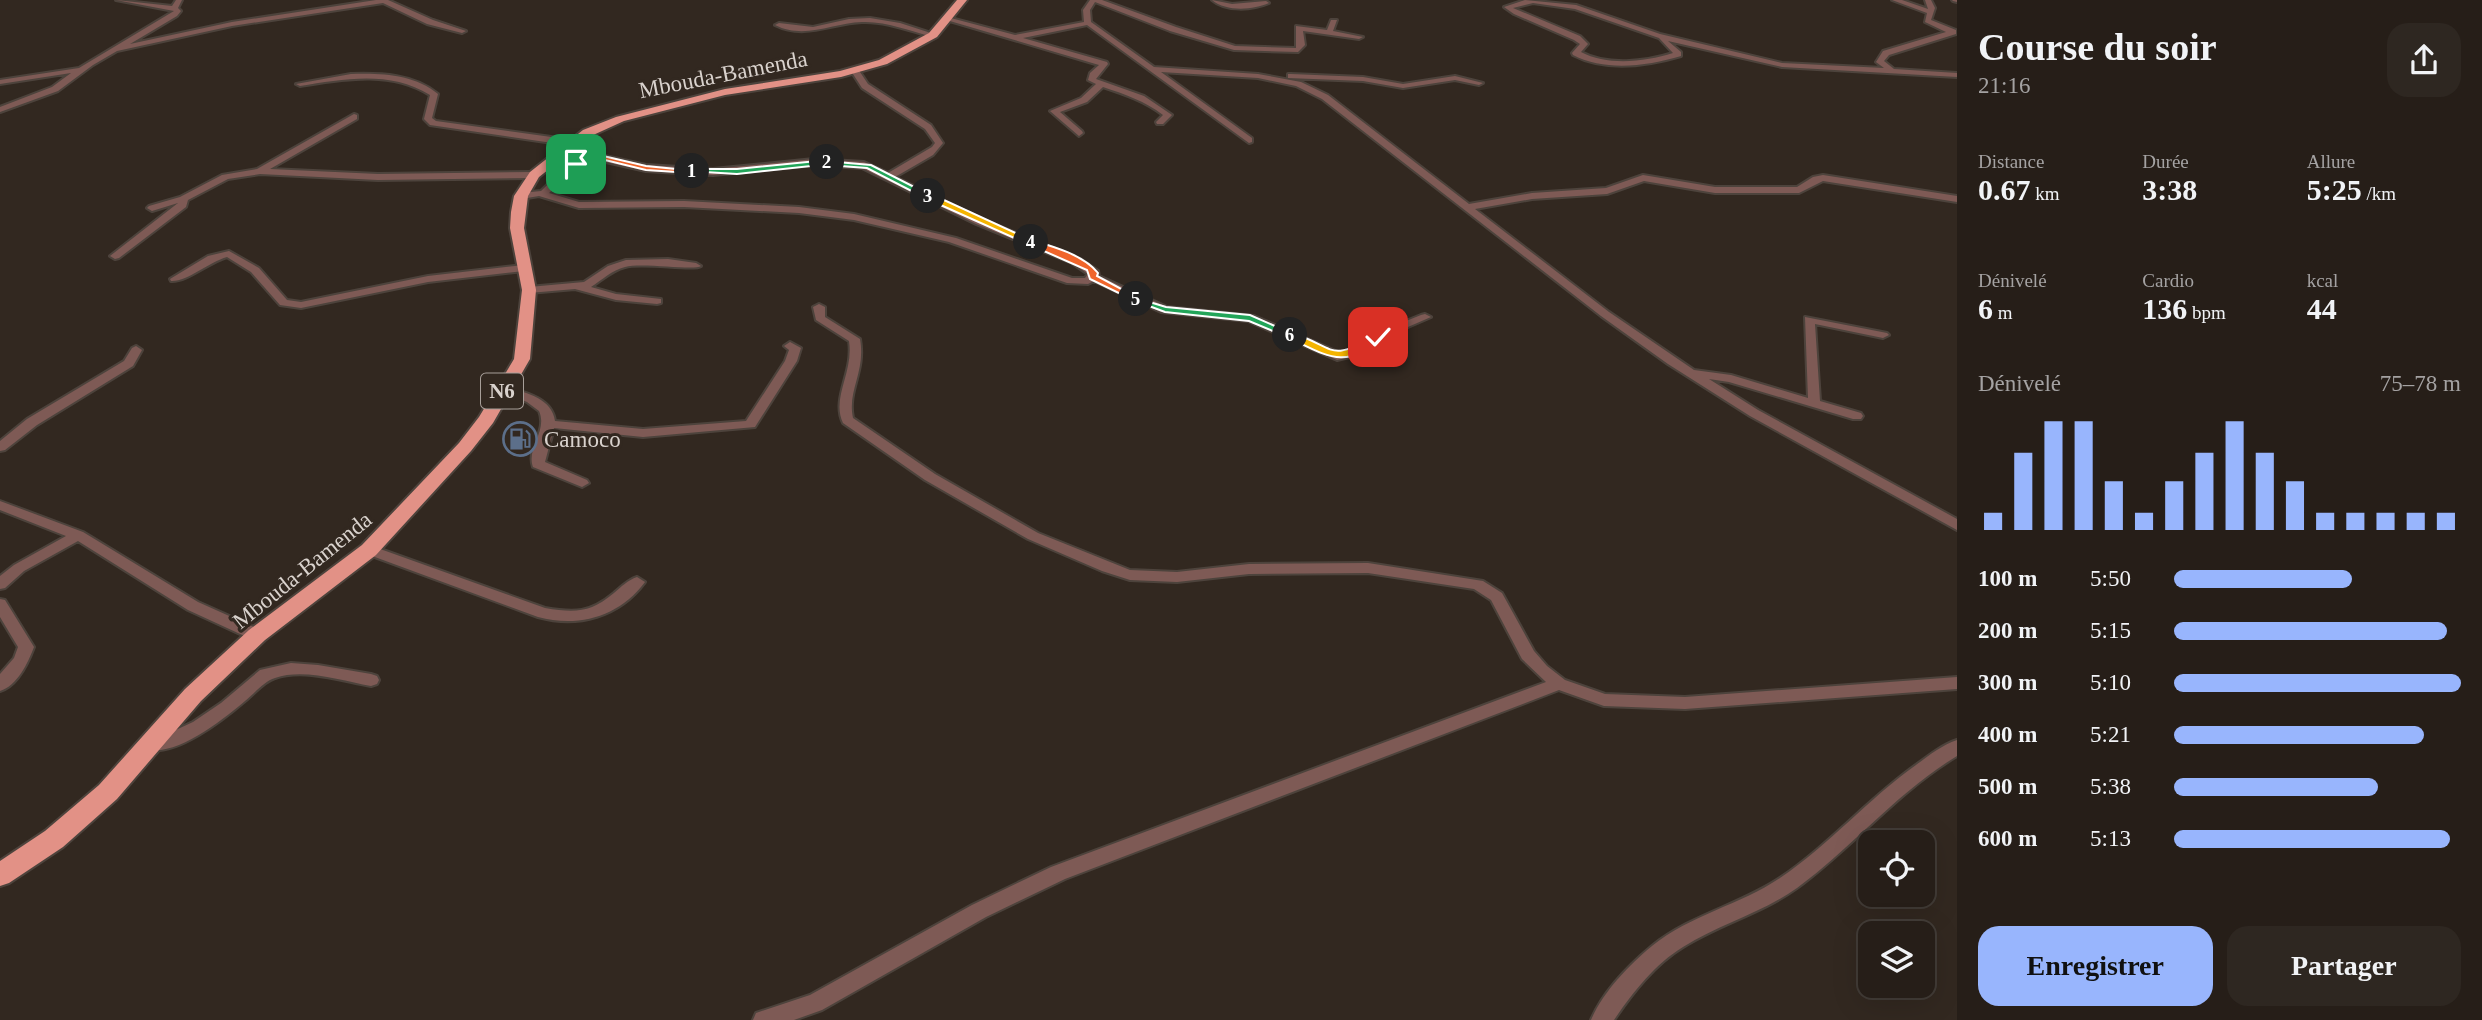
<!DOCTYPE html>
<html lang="fr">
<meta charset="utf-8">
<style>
:root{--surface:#261e18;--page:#2e2721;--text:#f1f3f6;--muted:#a4a2a2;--line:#423c37;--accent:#98b5fd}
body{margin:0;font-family:Georgia,serif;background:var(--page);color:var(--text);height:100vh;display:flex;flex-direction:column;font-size:26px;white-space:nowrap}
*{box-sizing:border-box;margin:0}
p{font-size:23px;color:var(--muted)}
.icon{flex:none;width:38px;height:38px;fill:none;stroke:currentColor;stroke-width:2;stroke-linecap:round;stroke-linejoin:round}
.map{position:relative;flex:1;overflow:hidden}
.panel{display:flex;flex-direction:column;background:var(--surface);width:525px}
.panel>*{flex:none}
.controls{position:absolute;left:1858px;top:830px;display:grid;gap:14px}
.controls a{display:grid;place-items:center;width:77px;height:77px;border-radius:14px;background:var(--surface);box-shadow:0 7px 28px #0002,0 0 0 2px var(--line);font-size:35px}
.pin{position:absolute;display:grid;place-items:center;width:60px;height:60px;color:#fff;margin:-30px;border-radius:14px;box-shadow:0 4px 10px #0006}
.km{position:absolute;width:35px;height:35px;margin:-18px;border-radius:50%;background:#222;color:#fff;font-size:19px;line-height:35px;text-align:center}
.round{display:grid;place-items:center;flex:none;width:74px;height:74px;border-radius:21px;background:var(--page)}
.head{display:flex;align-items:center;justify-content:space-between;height:119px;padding:0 21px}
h1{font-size:38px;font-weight:800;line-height:52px}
.figures{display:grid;grid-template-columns:repeat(3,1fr);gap:10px;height:119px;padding:7px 21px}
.figures div{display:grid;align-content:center}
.figures b{font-size:30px;font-weight:800}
.figures small{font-size:19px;font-weight:400}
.figures p{font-size:19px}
.chart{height:196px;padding:14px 21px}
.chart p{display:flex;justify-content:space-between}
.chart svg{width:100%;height:126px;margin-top:7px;stroke:var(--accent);stroke-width:6}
.action{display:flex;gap:14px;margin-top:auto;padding:14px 21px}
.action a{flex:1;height:80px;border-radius:21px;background:var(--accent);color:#111;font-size:28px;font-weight:800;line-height:80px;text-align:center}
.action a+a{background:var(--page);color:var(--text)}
ul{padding:0 21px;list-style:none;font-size:23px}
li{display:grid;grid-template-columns:112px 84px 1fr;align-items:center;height:52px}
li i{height:18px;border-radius:9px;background:var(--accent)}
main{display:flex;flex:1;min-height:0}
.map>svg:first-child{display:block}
</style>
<main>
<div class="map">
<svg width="1957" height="1020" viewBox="0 0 1957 1020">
<rect width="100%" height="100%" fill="#322820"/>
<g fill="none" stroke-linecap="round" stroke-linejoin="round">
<g stroke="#4d433c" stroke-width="4">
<path id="minor" d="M116 0 172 6 176 0H182L178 8 181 11 177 16 130 44 232 22 376 0H388L433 20 466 31 462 33 427 24 383 3 232 26 117 51 93 65 58 91 0 112V107L52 87 71 73 0 84V80L79 68 174 11Z
M1090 0H1102L1176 27 1235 46 1296 48V26L1327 30 1331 20H1337L1333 31 1363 37 1359 39 1303 31 1305 45 1298 52 1234 50 1170 31 1095 2 1090 10 1091 22 1154 67 1258 74 1301 82 1328 95 1469 204 1532 193 1606 188 1643 175 1715 187H1797L1813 177 1823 175 1957 196V202L1823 181 1799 193H1715L1644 181 1607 194 1532 199 1475 209 1609 312 1694 370 1731 375 1808 398 1805 317 1887 333 1889 335 1883 338 1815 324 1820 401 1861 413 1863 416 1861 419H1853L1729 382 1709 379 1758 410 1957 519V530L1750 416 1668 364 1601 316 1322 99 1296 86 1258 78 1161 72 1252 138V142L1249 143 1087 25 1023 38 1107 62 1108 64 1096 79 1144 96 1172 115 1163 124H1157L1156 122 1163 115C1145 101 1124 94 1103 87L1087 102 1060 112 1082 131 1083 133 1079 136 1050 111 1081 98 1096 84 1088 80 1090 73 1099 65 943 19 947 17 1015 35 1084 22 1083 10Z
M1212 0 1232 4 1266 1 1269 3C1253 10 1226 12 1212 0Z
M1525 0 1576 5 1660 34 1782 63 1884 68 1876 62 1883 51 1946 32 1925 22 1927 13 1892 0H1902L1928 9 1925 0H1931L1935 8 1931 20 1956 30V34L1889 55 1884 61 1894 69 1957 73V77L1782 67 1668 41 1681 52V56C1647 66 1606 72 1573 55L1572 53 1580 44 1574 40 1514 14 1504 7ZM1533 3 1575 9 1659 38 1673 53C1645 62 1607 66 1581 52L1588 44 1580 36 1513 8Z
M1952 0H1957V2L1953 1Z
M870 18 900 23 937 35 933 37C910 31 886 21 862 22 832 23 805 40 775 25L779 23 813 27 849 19Z
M852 69H858L868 84 931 125 943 143 933 155 895 177 984 220 1080 259 1098 271 1099 276 1167 307 1254 316 1338 352 1351 350 1386 329 1421 315 1425 314 1431 317 1394 333 1358 355 1337 360 1248 321 1161 312 1094 281 1088 284 1067 283 949 242 854 220 799 213 684 207 579 208 539 196 521 199 516 196 521 193 541 191 567 166 596 154 646 165 713 169 814 159 864 162 888 173 932 147 935 143 925 129 862 88 851 71ZM597 160 646 171 713 175 814 165 862 168 976 224 1072 263 1088 274 1085 278H1072L956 238 854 214 799 207 684 201 579 202 549 193 573 170Z
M351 74C381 73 414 74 438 94L432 118 436 121 573 140 577 143 573 146 430 125 424 119 430 95C390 70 344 79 300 86L296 84Z
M1291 74 1363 77 1403 84 1455 76 1483 83 1479 85 1455 80 1403 88 1363 81 1288 78V74Z
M354 114 357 115V119L270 169 378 174 534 172 539 175 534 178 378 180 260 174 228 179 188 200 186 207 119 258 115 259 110 256 178 203 152 211 147 208 149 206 180 197 222 175 257 169Z
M229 251 259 268 287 300 301 302 428 276 524 265 529 268 524 271 428 282 301 308 280 305 251 272 227 257C209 262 187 282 171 281L170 279 208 256Z
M668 259 696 263 701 266C694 271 642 262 625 267 612 270 602 280 591 287L616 294 661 299V303L657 304 616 300 575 289 529 293 524 290 529 287 584 282 608 266 626 260Z
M819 304 825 307V317L860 339C866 372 847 390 853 418L935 474 1038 533 1130 570 1177 572 1249 564 1368 563 1483 581 1502 593 1534 651 1547 666 1565 680 1605 694 1685 697 1957 677V689L1685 709 1604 706 1559 690 1065 879 986 917 822 1010 794 1020H753L756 1013 810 995 972 905 1051 867 1546 682 1522 659 1491 600 1474 589 1368 573 1249 574 1177 582 1130 580 1102 571 1028 539 925 480 843 423C831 398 854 372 849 341L816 320 813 307Z
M790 342 801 348 797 361 755 427 643 437 554 428 545 462 587 480 589 483 582 487 533 467C526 448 548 431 539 411L527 402 497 390 503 386C523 392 552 397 555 421L643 429 746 421 785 361 789 350 784 346Z
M136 346 142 350 133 366 37 425 5 450 0 451V441L27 419 124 361 132 348Z
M0 501 83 532 198 602 263 631 265 635 263 639H251L188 610 78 541 24 571 5 588 0 589V576L14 565 66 536 0 510Z
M369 545 545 608C575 613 590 613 614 593 621 587 628 580 637 577L645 582C619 617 578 628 538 617L364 553 362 550 364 547Z
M0 599 5 600 34 647C28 663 17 686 0 691V674L14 658 18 647 0 617Z
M291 663 318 665 371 674 377 676 379 680 377 684 371 686C342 681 304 668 275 678 264 681 254 694 245 701 224 719 175 758 146 749L143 744 146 739 167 734 193 722 221 703 260 670Z
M1957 740V756C1897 792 1853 847 1797 888 1762 913 1720 924 1683 947 1655 964 1633 992 1614 1020H1591C1603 992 1629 965 1652 946 1690 915 1740 905 1780 878 1829 845 1868 799 1916 765 1928 756 1942 745 1957 740Z"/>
</g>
<g stroke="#4d433c" stroke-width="4">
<path id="trunk" d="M957 0H967L937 37 887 64 841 77 725 95 624 121 591 136 539 177 528 196 524 228 536 290 530 359 493 423 471 451 376 555 265 640 201 701 117 799 63 847 9 883 0 886V861L45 831 99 785 185 689 249 630 362 545 459 443 479 417 514 359 522 290 510 228 511 212 514 196 530 172 583 130 616 117 725 89 840 71 879 60 929 33Z"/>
</g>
<use href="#minor" fill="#7e5a55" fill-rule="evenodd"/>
<use href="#trunk" fill="#e29186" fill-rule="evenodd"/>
</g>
<path fill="#f0652b" stroke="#fff" stroke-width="2" d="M599 155 646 166 696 171 692 173 646 170 601 159 576 166 572 164Z"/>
<path fill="#22a559" stroke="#fff" stroke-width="2" d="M827 160 830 164 737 174 688 171 692 169H737Z"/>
<path fill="#22a559" stroke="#fff" stroke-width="2" d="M825 161 871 165 932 196 925 198 867 168 827 165Z"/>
<path fill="#f5b400" stroke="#fff" stroke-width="2" d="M925 194H931L1035 242 1028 244 925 198Z"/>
<path fill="#f0652b" stroke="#fff" stroke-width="2" d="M1031 240C1052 246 1084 255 1098 273L1097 276 1140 299 1133 300 1090 279 1087 270 1028 244Z"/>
<path fill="#22a559" stroke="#fff" stroke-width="2" d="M1133 297 1166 307 1250 315 1295 335 1287 337 1249 321 1165 312 1133 300Z"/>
<path fill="#f5b400" stroke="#fff" stroke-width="2" d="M1290 332C1336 347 1328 364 1375 335L1383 337C1345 372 1326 355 1287 337V333Z"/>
<defs>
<g id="fuel-ring" transform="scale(1.75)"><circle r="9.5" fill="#322820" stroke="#5c6f8a" stroke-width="1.5"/><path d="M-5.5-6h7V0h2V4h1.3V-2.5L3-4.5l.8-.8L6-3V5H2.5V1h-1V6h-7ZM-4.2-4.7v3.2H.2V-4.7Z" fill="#5c6f8a"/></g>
</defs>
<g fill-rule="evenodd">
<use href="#fuel-ring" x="520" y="439"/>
</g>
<g text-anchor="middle" stroke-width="6" stroke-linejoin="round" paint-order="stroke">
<rect fill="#322820" stroke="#a79f99" stroke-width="2" x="481" y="373.5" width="42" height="35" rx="5"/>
<g font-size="21" font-weight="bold" fill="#d9d2cd">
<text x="502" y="398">N6</text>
</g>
<g font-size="23" fill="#d9d2cd" stroke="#322820">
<text transform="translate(723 74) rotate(-11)" y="8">Mbouda-Bamenda</text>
<text transform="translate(302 570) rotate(-39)" y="8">Mbouda-Bamenda</text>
</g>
<g font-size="23" fill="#d9d2cd" stroke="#322820" text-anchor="start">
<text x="544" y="447">Camoco</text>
</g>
</g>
</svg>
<div class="controls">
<a><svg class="icon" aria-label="locate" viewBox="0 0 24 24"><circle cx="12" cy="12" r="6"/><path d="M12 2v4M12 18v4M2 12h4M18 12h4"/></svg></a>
<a><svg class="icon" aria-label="layers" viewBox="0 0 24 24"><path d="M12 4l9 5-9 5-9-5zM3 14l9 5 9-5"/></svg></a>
</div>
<div class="pin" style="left:576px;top:164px;background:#1e9e55"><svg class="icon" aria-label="arrive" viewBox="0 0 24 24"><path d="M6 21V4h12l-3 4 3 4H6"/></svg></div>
<div class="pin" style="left:1378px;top:337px;background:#d93025"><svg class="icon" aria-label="check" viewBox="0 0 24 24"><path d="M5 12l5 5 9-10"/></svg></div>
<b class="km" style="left:692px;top:171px">1</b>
<b class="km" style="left:827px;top:162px">2</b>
<b class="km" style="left:928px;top:196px">3</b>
<b class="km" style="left:1031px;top:242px">4</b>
<b class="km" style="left:1136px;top:299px">5</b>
<b class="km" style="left:1290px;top:335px">6</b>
</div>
<section class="panel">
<div class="head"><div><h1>Course du soir</h1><p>21:16</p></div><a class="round"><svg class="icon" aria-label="share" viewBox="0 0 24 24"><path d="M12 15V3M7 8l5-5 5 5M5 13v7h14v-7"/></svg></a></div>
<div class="figures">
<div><p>Distance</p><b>0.67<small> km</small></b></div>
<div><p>Durée</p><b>3:38</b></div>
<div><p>Allure</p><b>5:25<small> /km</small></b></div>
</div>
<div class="figures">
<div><p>Dénivelé</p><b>6<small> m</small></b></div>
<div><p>Cardio</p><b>136<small> bpm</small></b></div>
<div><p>kcal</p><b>44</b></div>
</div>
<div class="chart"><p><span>Dénivelé</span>75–78 m</p>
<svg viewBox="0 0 160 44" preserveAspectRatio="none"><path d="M5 44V38M15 44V17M25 44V6M35 44V6M45 44V27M55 44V38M65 44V27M75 44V17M85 44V6M95 44V17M105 44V27M115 44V38M125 44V38M135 44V38M145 44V38M155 44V38"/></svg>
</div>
<ul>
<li><b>100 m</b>5:50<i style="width:62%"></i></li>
<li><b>200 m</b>5:15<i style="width:95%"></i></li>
<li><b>300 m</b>5:10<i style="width:100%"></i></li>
<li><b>400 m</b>5:21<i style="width:87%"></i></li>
<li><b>500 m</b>5:38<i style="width:71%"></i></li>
<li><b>600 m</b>5:13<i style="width:96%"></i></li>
</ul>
<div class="action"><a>Enregistrer</a><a>Partager</a></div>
</section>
</main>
